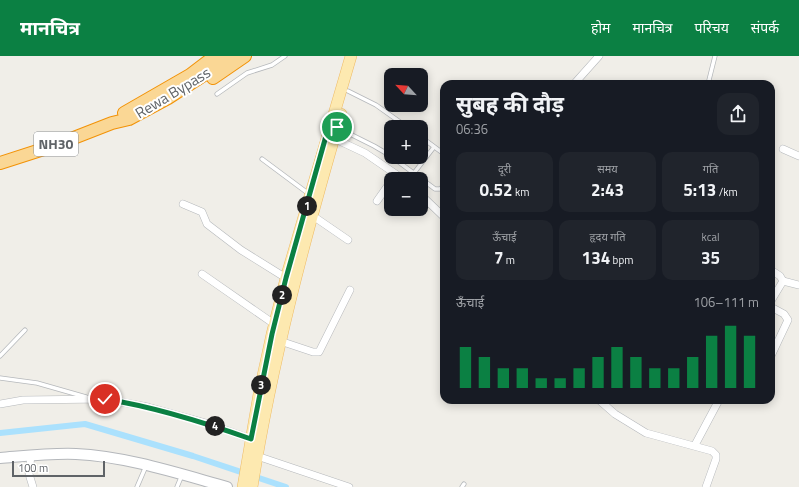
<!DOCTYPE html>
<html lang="hi">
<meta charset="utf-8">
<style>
:root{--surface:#171b24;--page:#20242c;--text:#f1f3f6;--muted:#9ea1a6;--accent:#0b8043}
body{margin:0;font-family:"Titillium Web","Noto Sans Devanagari",sans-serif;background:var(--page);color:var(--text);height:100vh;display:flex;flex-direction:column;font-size:15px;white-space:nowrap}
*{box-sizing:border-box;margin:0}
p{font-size:13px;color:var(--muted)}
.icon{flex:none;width:22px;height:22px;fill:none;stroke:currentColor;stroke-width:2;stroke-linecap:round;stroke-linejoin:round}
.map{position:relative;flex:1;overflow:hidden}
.sheet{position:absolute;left:440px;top:24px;width:335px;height:324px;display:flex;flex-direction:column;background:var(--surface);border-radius:12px;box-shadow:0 2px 10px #0003}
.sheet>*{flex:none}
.needle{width:26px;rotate:296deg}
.tools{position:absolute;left:384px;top:12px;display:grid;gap:8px}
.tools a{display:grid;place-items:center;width:44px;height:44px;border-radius:8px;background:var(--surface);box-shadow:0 2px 10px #0003;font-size:20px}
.scale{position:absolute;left:12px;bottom:10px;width:93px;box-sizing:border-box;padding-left:4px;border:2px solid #5f6367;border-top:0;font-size:11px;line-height:14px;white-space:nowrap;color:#5f6367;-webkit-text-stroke:3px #fff;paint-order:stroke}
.pin{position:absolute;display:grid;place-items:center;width:34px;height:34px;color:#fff;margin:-17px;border:2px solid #fff;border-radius:50%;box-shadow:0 1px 4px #0007}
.km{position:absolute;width:20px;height:20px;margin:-10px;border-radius:50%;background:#222;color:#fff;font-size:11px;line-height:20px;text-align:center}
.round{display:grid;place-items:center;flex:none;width:42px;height:42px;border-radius:12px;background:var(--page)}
.summary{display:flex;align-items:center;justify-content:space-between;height:68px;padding:0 16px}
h1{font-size:22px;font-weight:700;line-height:30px}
.metrics{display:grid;grid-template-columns:repeat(3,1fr);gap:6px;height:68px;padding:4px 16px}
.metrics div{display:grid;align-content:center;border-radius:10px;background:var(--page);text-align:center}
.metrics b{font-size:17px;font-weight:700}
.metrics small{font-size:11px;font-weight:400}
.metrics p{font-size:11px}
.chart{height:112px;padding:8px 16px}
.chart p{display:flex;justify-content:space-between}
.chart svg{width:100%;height:72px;margin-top:4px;stroke:var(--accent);stroke-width:6}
header{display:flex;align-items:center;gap:24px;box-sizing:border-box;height:56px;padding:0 20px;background:var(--accent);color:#fff}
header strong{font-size:19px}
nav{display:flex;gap:22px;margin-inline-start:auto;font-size:14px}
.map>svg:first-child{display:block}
</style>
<header>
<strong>मानचित्र</strong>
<nav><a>होम</a><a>मानचित्र</a><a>परिचय</a><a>संपर्क</a></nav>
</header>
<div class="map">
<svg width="799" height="431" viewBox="0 0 799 431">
<rect width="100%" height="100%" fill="#f0eee8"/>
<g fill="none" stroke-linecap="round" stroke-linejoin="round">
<path stroke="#abe1fd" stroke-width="6" d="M0 377 85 368 193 400 286 431"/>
<g stroke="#b5b8bb" stroke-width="5">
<path id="lane" d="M708 28 715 0
M348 35 376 49 407 71
M217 38 247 17 272 9 285 0
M338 72 374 90 391 100
M421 81 444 98
M392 101 435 133H440L444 129
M262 103 309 138
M414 117 434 91
M0 300 25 274
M0 322 37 327 86 341
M137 431 146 410
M177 431 182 419
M462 431 464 428"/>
</g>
<g stroke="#b5b8bb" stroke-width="8">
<path id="street" d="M574 28 599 0
M331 81 365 97 403 123
M783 93 799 100
M421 139 444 161
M377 145 391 125
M183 148 202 156 207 168 241 194 286 222
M313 160 348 184
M771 214 780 220 783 225
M202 218 277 270
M771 245 783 225 799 229
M771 251 784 258 788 264 771 300
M280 285 313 296H319L350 234
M599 344 615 358 646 377 712 395 716 399V403L706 431
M0 348 23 344 105 343 148 351 206 367 251 383
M695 389 719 344
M31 399 29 418 33 431
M257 400 349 431"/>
</g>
<g stroke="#b4b7bb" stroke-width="12">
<path id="secondary" d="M0 402C25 400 51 397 76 398 125 400 180 418 227 431"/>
</g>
<g stroke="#eeba63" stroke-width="12">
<path id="primary" d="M243 431 259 338 272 278 286 222 351 0
M252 431C272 305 305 181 341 58"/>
</g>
<g stroke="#f29206" stroke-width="14">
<path id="highway" d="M213 22 245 0
M124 57 190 19 215 0
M0 107 53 90 112 67 129 63 168 42 216 11 230 0"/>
</g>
<use href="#lane" stroke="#fff" stroke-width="3.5"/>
<use href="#street" stroke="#fff" stroke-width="7"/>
<use href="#secondary" stroke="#fff" stroke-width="10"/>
<use href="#primary" stroke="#fde9b0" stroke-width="11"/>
<use href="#highway" stroke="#fad795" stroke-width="12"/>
</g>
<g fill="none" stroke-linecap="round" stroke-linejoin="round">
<g stroke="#fff" stroke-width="8">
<path id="route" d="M105 343C155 351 203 366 251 383L272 278 286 222 326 80 334 83 337 71"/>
</g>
<use href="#route" stroke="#0b8043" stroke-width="5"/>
</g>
<g text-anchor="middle" stroke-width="4" stroke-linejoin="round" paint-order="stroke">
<rect fill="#fff" stroke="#8f9295" stroke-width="1" x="34" y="76" width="44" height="24" rx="3"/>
<g font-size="14" font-weight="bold" fill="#5f6367">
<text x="56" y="93">NH30</text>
</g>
<g font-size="15" fill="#5f6367" stroke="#fff">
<text transform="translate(173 37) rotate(-31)" y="5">Rewa Bypass</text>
</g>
</g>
</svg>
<div class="tools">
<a><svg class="needle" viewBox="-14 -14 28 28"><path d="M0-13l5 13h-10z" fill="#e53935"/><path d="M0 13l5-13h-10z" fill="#9ea1a6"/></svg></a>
<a>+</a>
<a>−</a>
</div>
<div class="scale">100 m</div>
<div class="pin" style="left:337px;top:71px;background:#1e9e55"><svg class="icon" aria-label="arrive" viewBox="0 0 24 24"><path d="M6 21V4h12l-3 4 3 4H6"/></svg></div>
<div class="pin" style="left:105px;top:343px;background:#d93025"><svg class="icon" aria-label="check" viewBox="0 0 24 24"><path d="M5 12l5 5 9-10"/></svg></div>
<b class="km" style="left:307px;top:150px">1</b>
<b class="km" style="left:282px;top:239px">2</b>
<b class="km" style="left:261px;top:329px">3</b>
<b class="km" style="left:215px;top:370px">4</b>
<section class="sheet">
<div class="summary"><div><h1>सुबह की दौड़</h1><p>06:36</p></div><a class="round"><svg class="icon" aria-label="share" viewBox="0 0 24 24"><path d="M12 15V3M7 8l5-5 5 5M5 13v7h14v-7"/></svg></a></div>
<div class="metrics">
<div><p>दूरी</p><b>0.52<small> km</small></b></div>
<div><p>समय</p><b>2:43</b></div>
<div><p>गति</p><b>5:13<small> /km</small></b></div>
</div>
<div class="metrics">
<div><p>ऊँचाई</p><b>7<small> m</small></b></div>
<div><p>हृदय गति</p><b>134<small> bpm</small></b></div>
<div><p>kcal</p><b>35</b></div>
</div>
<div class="chart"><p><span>ऊँचाई</span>106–111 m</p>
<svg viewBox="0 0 160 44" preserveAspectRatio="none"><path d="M5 44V19M15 44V25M25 44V32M35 44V32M45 44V38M55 44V38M65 44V32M75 44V25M85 44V19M95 44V25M105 44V32M115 44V32M125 44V25M135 44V12M145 44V6M155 44V12"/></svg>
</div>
</section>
</div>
